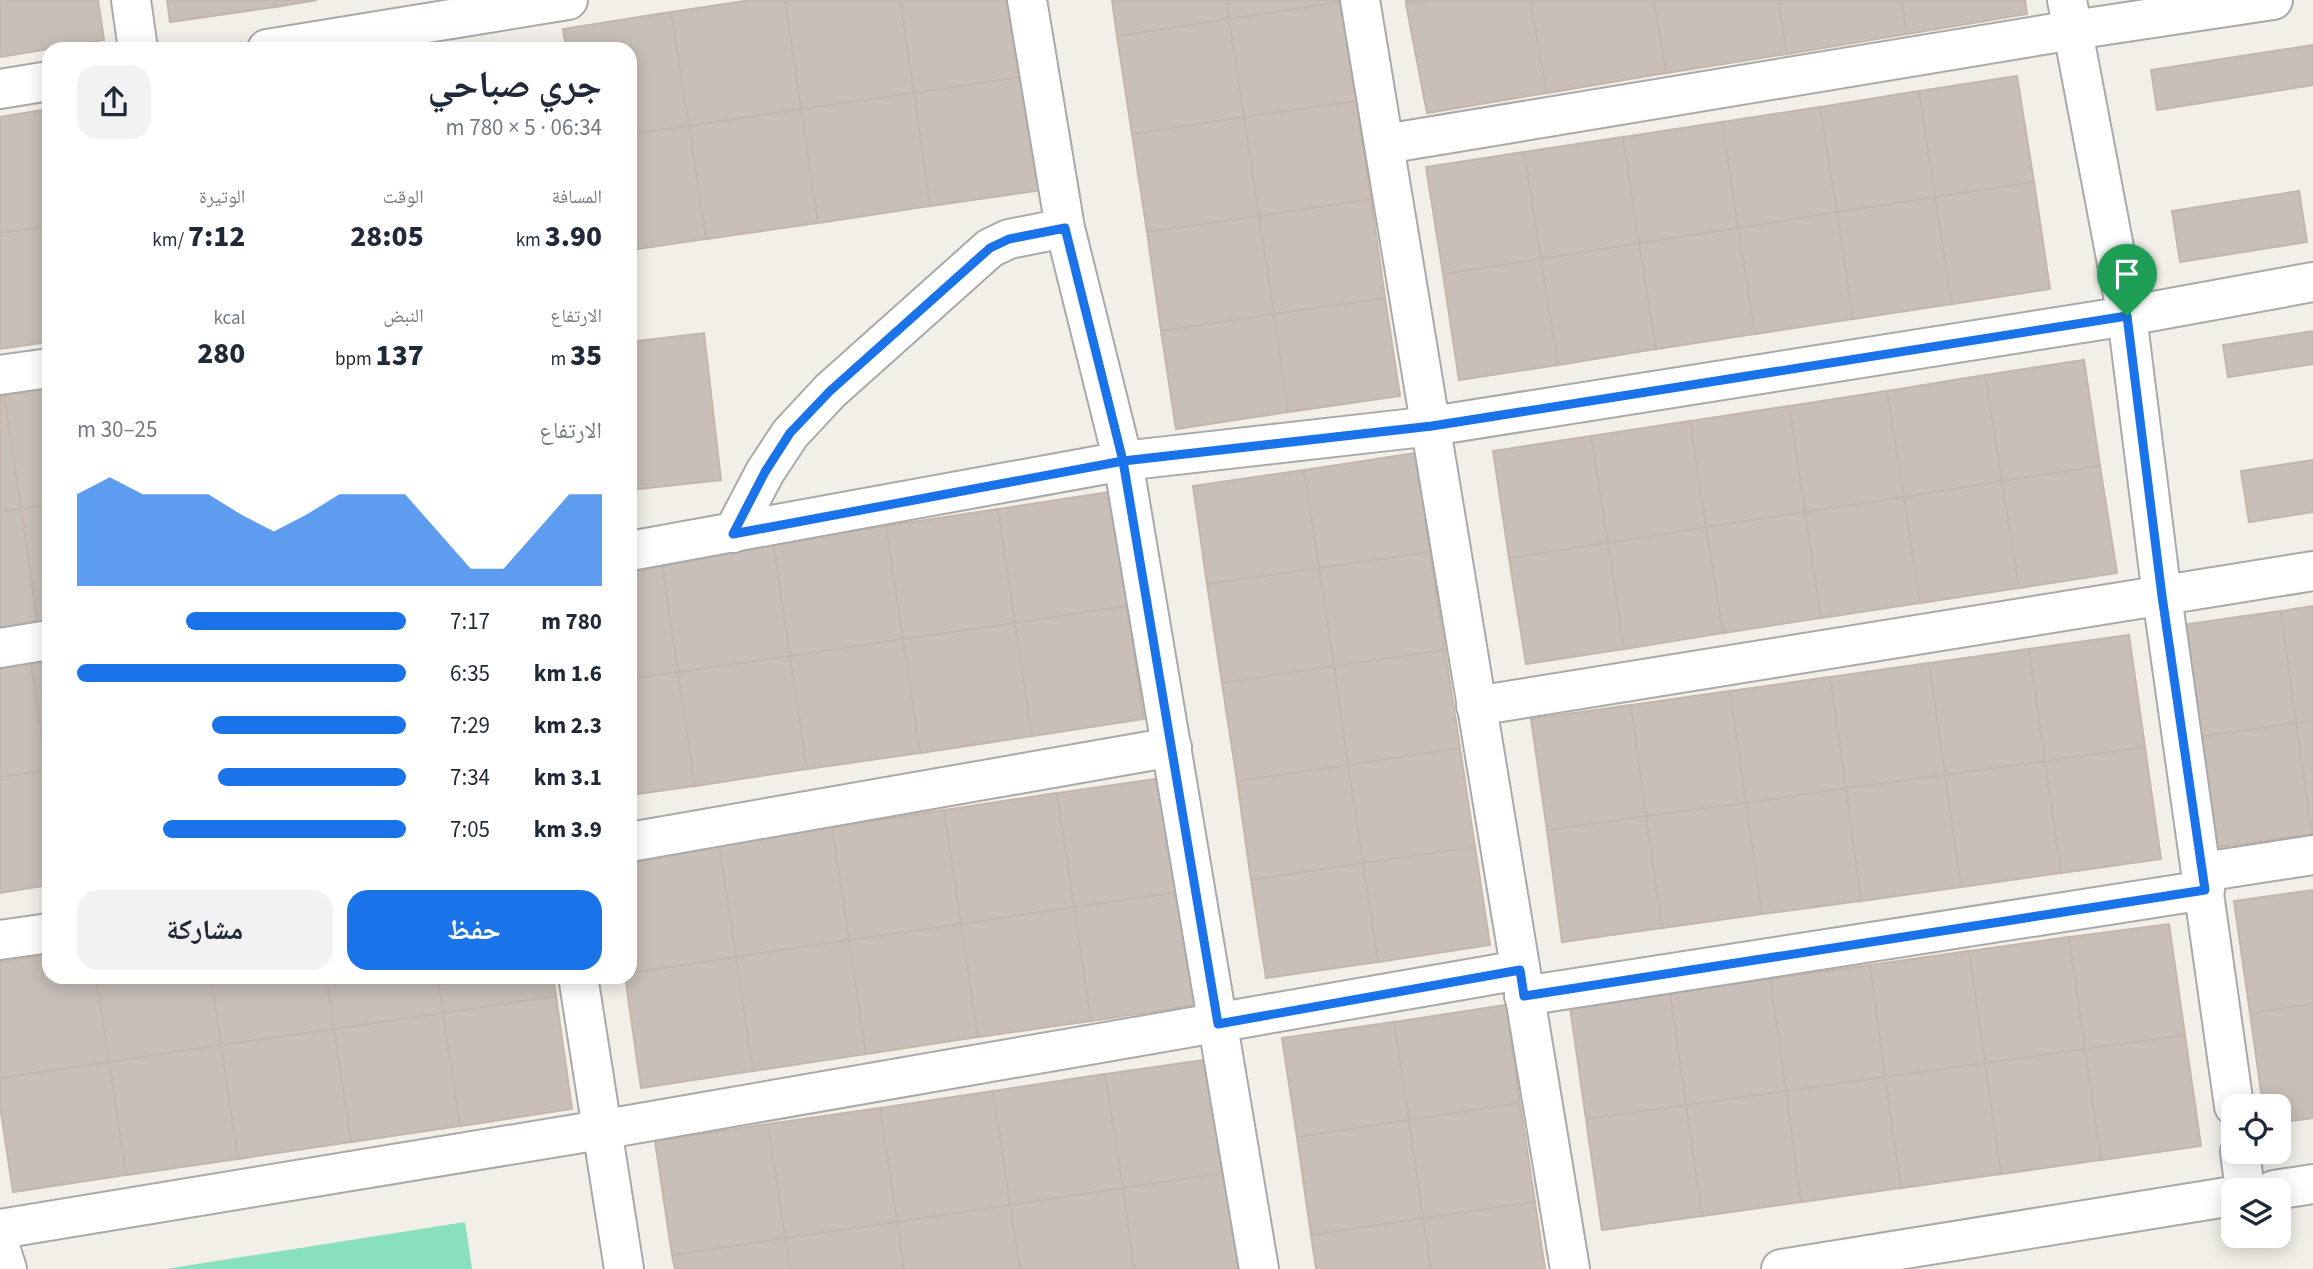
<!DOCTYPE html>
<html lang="ar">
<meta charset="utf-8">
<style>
:root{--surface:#fff;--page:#f2f2f3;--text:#1f2937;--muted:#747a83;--accent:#1a73e8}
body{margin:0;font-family:"Source Sans 3","Noto Naskh Arabic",sans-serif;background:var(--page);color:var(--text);direction:rtl;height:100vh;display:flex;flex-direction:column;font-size:26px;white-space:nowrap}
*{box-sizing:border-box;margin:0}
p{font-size:23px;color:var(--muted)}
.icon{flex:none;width:38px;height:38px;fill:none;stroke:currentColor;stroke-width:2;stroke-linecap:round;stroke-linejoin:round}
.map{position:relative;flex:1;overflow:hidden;direction:ltr}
.panel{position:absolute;left:42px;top:42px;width:595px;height:942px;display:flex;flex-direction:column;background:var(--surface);border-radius:21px;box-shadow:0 4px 18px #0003;direction:rtl}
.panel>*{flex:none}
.controls{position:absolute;left:2221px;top:1094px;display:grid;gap:14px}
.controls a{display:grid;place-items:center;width:70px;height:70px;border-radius:14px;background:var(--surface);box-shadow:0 4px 18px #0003;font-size:35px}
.pin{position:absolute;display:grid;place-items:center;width:60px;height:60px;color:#fff;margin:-72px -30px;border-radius:50% 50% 50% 0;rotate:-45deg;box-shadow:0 0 7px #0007}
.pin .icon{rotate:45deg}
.round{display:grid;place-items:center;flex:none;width:74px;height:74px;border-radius:21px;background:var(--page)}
.overview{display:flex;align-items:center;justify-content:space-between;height:119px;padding:0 35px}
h1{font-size:38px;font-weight:800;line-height:52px}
.stats{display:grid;grid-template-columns:repeat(3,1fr);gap:10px;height:119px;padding:7px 35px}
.stats div{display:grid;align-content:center}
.stats b{font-size:30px;font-weight:800}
.stats small{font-size:19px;font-weight:400}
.stats p{font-size:19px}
.chart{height:196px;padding:14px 35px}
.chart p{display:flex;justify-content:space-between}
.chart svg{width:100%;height:126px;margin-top:7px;fill:var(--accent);opacity:.7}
.primary-button{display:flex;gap:14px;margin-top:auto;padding:14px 35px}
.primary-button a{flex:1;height:80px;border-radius:21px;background:var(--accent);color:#fff;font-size:28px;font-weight:800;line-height:80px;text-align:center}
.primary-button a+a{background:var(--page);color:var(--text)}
ul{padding:0 35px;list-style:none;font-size:23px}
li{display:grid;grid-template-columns:112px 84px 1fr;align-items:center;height:52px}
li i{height:18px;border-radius:9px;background:var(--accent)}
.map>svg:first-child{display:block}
</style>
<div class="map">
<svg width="2313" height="1269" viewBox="0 0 2313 1269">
<rect width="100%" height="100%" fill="#f2efe9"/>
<path fill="#88e0be" d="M465 1222 472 1269H166Z"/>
<path fill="#c7bfb8" stroke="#c4b6ab" stroke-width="2" d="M0 0H98L104 40 0 57Z
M167 0H274L275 7 170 22Z
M274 0H317L275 7Z
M751 0H785L801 109 689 126 671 12Z
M785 0H900L914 93 801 109Z
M900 0H1014L1026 76 914 93Z
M1112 0H1226L1229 19 1117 36Z
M1226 0H1341V2L1229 19Z
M1406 0H1431L1406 4Z
M1431 0H1530L1547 93 1427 113 1406 4Z
M1530 0H1654L1666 73 1547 93Z
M1654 0H1778L1787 54 1666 73Z
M1778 0H1901L1907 34 1787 54Z
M1901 0H2025L2027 14 1907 34Z
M1341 2 1356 101 1244 117 1229 19Z
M671 12 689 126 630 134V49H566L563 29Z
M1229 19 1244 117 1132 134 1117 36Z
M2313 45V85L2157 110 2151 70Z
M1026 76 1043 190 930 206 914 93Z
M2017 76 2034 182 1935 197 1919 91Z
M1919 91 1935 197 1837 212 1820 107Z
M914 93 930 206 818 223 801 109Z
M1356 101 1371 199 1259 216 1244 117Z
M1820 107 1837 212 1738 228 1722 122Z
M49 109V226L0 233V117Z
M801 109 818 223 706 239 689 126Z
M1244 117 1259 216 1147 232 1132 134Z
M1722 122 1738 228 1639 243 1623 137Z
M689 126 706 239 630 250V134Z
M1623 137 1639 243 1541 259 1524 152Z
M1524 152 1541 259 1443 274 1426 167Z
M2034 182 2050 289 1952 304 1935 197Z
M2299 191 2307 242 2180 262 2172 211Z
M1935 197 1952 304 1853 319 1837 212Z
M1371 199 1385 298 1274 314 1259 216Z
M1837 212 1853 319 1755 334 1738 228Z
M1259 216 1274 314 1161 331 1147 232Z
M49 226V342L0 349V233Z
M1738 228 1755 334 1656 349 1639 243Z
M1639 243 1656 349 1558 365 1541 259Z
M1541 259 1558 365 1459 380 1443 274Z
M1385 298 1400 396 1288 412 1274 314Z
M1274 314 1288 412 1176 429 1161 331Z
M2313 331V364L2228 377 2223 345Z
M704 333 721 480 630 490V342Z
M2084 360 2100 466 2002 481 1985 375Z
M1985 375 2002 481 1904 497 1887 391Z
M49 388V505L21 509 4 395Z
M1887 391 1904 497 1805 512 1789 406Z
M0 395H4L21 509 0 512Z
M1789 406 1805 512 1706 527 1690 421Z
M1690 421 1706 527 1608 543 1591 436Z
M1591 436 1608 543 1509 558 1493 451Z
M1416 453 1430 552 1319 568 1304 470Z
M2313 460V512L2249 522 2241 471Z
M2100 466 2117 573 2019 588 2002 481Z
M1304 470 1319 568 1207 584 1193 486Z
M2002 481 2019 588 1920 603 1904 497Z
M1110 492 1127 606 1015 623 998 509Z
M1904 497 1920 603 1821 618 1805 512Z
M49 505V621L38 623 21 509Z
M21 509 38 623 0 628V512Z
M998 509 1015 623 903 639 886 526Z
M1805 512 1821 618 1723 633 1706 527Z
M886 526 903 639 790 656 773 542Z
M1706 527 1723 633 1624 649 1608 543Z
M773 542 790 656 678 672 661 558Z
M1608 543 1624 649 1526 664 1509 558Z
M1430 552 1445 650 1334 666 1319 568Z
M661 558 678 672 630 679V563Z
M1319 568 1334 666 1222 683 1207 584Z
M1127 606 1144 719 1032 736 1015 623Z
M2313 606V721L2296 723 2281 611Z
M2281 611 2296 723 2197 737 2181 625Z
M1015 623 1032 736 920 753 903 639Z
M2129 635 2145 747 2045 761 2029 649Z
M903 639 920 753 807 769 790 656Z
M2029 649 2045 761 1945 775 1929 663Z
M1445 650 1460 748 1348 765 1334 666Z
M49 653V769L47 770 30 656Z
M30 656 47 770 0 777V660Z
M790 656 807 769 695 786 678 672Z
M1929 663 1945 775 1846 788 1830 677Z
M1334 666 1348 765 1237 781 1222 683Z
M678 672 695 786 630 795V679Z
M1830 677 1846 788 1746 803 1730 691Z
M1730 691 1746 803 1646 816 1631 705Z
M1631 705 1646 816 1547 830 1531 719Z
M2313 721V834H2312L2296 723Z
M2296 723 2312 834 2212 848 2197 737Z
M2145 747 2161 859 2061 873 2045 761Z
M1460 748 1475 847 1363 863 1348 765Z
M2045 761 2061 873 1961 887 1945 775Z
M1348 765 1363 863 1251 880 1237 781Z
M47 770 49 885 0 893V777Z
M1945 775 1961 887 1861 901 1846 788Z
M1170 777 1186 891 1074 907 1057 793Z
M1846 788 1861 901 1762 914 1746 803Z
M1057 793 1074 907 961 924 944 810Z
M1746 803 1762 914 1662 928 1646 816Z
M944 810 961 924 849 940 832 827Z
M1646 816 1662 928 1562 942 1547 830Z
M832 827 849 940 736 957 719 844Z
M719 844 736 957 630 973V857Z
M1475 847 1490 945 1378 962 1363 863Z
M1363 863 1378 962 1266 978 1251 880Z
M2313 890V1004L2250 1013 2234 901Z
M1186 891 1203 1004 1091 1021 1074 907Z
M1074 907 1091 1021 978 1037 961 924Z
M961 924 978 1037 866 1054 849 940Z
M2169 924 2185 1035 2085 1049 2069 937Z
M2069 937 2085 1049 1985 1063 1969 951Z
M849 940 866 1054 753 1071 736 957Z
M1969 951 1985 1063 1885 1077 1870 965Z
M49 955V976H96L109 1062 0 1078V962Z
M736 957 753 1071 641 1088 625 976H630V973Z
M1870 965 1885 1077 1786 1091 1770 979Z
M96 976H211L221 1045 109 1062Z
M211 976H326L334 1029 221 1045Z
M326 976H437L443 1013 334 1029Z
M437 976H553L556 996 443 1013Z
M1770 979 1786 1091 1686 1105 1670 993Z
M1670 993 1686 1105 1586 1119 1570 1007Z
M556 996 572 1109 460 1126 443 1013Z
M2313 1004V1118L2278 1123V1106H2263L2250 1013Z
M1506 1005 1520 1103 1409 1120 1394 1022Z
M443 1013 460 1126 351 1142 334 1029Z
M1394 1022 1409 1120 1297 1137 1282 1038Z
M334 1029 351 1142 238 1159 221 1045Z
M2185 1035 2201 1146 2101 1160 2085 1049Z
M221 1045 238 1159 126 1175 109 1062Z
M2085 1049 2101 1160 2001 1174 1985 1063Z
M1218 1058 1235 1171 1123 1188 1105 1074Z
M109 1062 126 1175 13 1192 0 1106V1078Z
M1985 1063 2001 1174 1901 1188 1885 1077Z
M1105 1074 1123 1188 1010 1205 993 1091Z
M1885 1077 1901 1188 1801 1202 1786 1091Z
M993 1091 1010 1205 897 1222 880 1108Z
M1786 1091 1801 1202 1702 1216 1686 1105Z
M1520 1103 1535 1202 1423 1218 1409 1120Z
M1686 1105 1702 1216 1602 1230 1586 1119Z
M880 1108 897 1222 785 1238 768 1124Z
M1409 1120 1423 1218 1311 1235 1297 1137Z
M768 1124 785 1238 672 1255 655 1141Z
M1235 1171 1249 1269H1134L1123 1188Z
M1123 1188 1134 1269H1020L1010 1205Z
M1535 1202 1545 1269H1431L1423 1218Z
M1010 1205 1020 1269H904L897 1222Z
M1423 1218 1431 1269H1316L1311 1235Z
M897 1222 904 1269H790L785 1238Z
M785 1238 790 1269H675L672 1255Z"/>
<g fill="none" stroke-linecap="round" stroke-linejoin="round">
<g stroke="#a9a9a9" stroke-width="42">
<path id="minor" d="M131 0 138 49
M1027 0 1065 228 1123 461 1259 1269
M1360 0 1570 1269
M2067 0 2127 316 2162 596 2234 1106
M267 49 568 0
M0 89 49 81
M1385 144 2073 30 2273 0
M0 375 49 368
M733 533 765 472 790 434 830 391 990 248 1009 239 1065 228
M630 551 1123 461 1432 426 2127 316 2313 282
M0 648 49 640
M1476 706 2313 571
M630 842 1172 747
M2203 872 2313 855
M0 940 49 933
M578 976 624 1269
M1524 996 2205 890
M2240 1152 2245 1190
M2274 1190 2313 1184
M0 1229 600 1130 1520 970
M0 1247 7 1269
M1781 1269 2233 1196"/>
</g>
<use href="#minor" stroke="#fff" stroke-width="38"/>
</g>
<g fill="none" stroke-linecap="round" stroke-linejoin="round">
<g stroke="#fff" stroke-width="14">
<path id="route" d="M2127 316 1432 426 1123 461 1065 228 1009 239 990 248 830 391 790 433 765 472 733 534 1123 461 1218 1024 1520 970 1524 996 2205 890 2162 596 2127 316"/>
</g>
<use href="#route" stroke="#1a73e8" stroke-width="9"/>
</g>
</svg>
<div class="controls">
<a><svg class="icon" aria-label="locate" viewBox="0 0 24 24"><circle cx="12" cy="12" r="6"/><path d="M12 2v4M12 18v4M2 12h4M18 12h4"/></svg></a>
<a><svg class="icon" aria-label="layers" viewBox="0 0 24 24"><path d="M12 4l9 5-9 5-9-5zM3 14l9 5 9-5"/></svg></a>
</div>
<div class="pin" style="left:2127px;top:316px;background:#1e9e55"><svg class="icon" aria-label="arrive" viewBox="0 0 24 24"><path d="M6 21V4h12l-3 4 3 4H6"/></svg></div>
<section class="panel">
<div class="overview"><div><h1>جري صباحي</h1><p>06:34 · 5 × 780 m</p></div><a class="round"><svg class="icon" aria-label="share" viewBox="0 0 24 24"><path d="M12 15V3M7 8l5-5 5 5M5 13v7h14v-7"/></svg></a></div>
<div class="stats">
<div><p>المسافة</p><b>3.90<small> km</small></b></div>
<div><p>الوقت</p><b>28:05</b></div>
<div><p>الوتيرة</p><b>7:12<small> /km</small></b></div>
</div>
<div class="stats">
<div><p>الارتفاع</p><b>35<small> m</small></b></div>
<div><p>النبض</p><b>137<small> bpm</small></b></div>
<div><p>kcal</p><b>280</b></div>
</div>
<div class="chart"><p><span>الارتفاع</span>25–30 m</p>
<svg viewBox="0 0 160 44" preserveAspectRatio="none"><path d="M0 44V12L10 6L20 12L30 12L40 12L50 19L60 25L70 19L80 12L90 12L100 12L110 25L120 38L130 38L140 25L150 12L160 12V44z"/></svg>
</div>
<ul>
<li><b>780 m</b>7:17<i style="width:67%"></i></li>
<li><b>1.6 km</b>6:35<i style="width:100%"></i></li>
<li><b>2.3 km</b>7:29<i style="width:59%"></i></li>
<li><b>3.1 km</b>7:34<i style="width:57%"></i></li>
<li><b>3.9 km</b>7:05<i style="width:74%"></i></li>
</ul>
<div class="primary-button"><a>حفظ</a><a>مشاركة</a></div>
</section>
</div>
